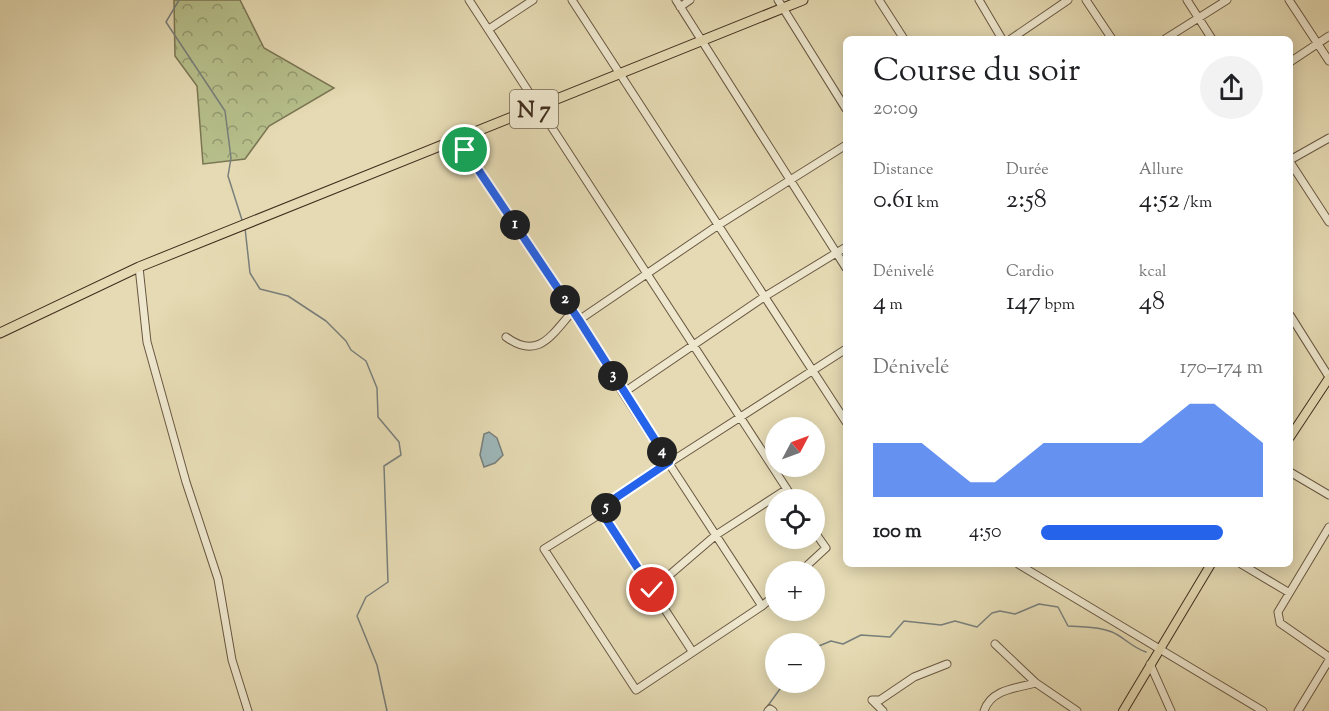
<!DOCTYPE html>
<html lang="fr">
<meta charset="utf-8">
<style>
:root{--surface:#fff;--page:#f2f2f2;--text:#202124;--muted:#757577;--accent:#2563eb}
body{margin:0;font-family:"Sorts Mill Goudy",serif;background:var(--page);color:var(--text);height:100vh;display:flex;flex-direction:column;font-size:22px;white-space:nowrap}
*{box-sizing:border-box;margin:0}
p{font-size:20px;color:var(--muted)}
.icon{flex:none;width:33px;height:33px;fill:none;stroke:currentColor;stroke-width:2;stroke-linecap:round;stroke-linejoin:round}
.map{position:relative;flex:1;overflow:hidden}
.sheet{position:absolute;left:843px;top:36px;width:450px;height:531px;display:flex;flex-direction:column;background:var(--surface);border-radius:9px;box-shadow:0 3px 15px #0003}
.sheet>*{flex:none}
.needle{width:39px;rotate:49deg}
.tools{position:absolute;left:765px;top:417px;display:grid;gap:12px}
.tools a{display:grid;place-items:center;width:60px;height:60px;border-radius:50%;background:var(--surface);box-shadow:0 3px 15px #0003;font-size:30px}
.pin{position:absolute;display:grid;place-items:center;width:51px;height:51px;color:#fff;margin:-26px;border:3px solid #fff;border-radius:50%;box-shadow:0 2px 6px #0007}
.km{position:absolute;width:30px;height:30px;margin:-15px;border-radius:50%;background:#222;color:#fff;font-size:16px;line-height:30px;text-align:center}
.round{display:grid;place-items:center;flex:none;width:63px;height:63px;border-radius:32px;background:var(--page)}
.headline{display:flex;align-items:center;justify-content:space-between;height:102px;padding:0 30px}
h1{font-size:33px;font-weight:600;line-height:45px}
.metrics{display:grid;grid-template-columns:repeat(3,1fr);gap:9px;height:102px;padding:6px 30px}
.metrics div{display:grid;align-content:center}
.metrics b{font-size:26px;font-weight:600}
.metrics small{font-size:16px;font-weight:400}
.metrics p{font-size:16px}
.chart{height:168px;padding:12px 30px}
.chart p{display:flex;justify-content:space-between}
.chart svg{width:100%;height:108px;margin-top:6px;fill:var(--accent);opacity:.7}
ul{padding:0 30px;list-style:none;font-size:20px}
li{display:grid;grid-template-columns:96px 72px 1fr;align-items:center;height:45px}
li i{height:15px;border-radius:8px;background:var(--accent)}
.map>svg:first-child{display:block}
</style>
<div class="map">
<svg width="1329" height="711" viewBox="0 0 1329 711">
<defs>
<pattern id="forest-crowns" width="20" height="18" patternUnits="userSpaceOnUse" patternTransform="scale(1.5)"><rect width="20" height="18" fill="#b6bf8b"/><path d="M2 6a3 3 0 1 1 6 0M12 15a3 3 0 1 1 6 0" fill="none" stroke="#959b71"/></pattern>
</defs>
<rect width="100%" height="100%" fill="#e5dab3"/>
<filter id="stains"><feTurbulence type="fractalNoise" baseFrequency=".00333" numOctaves="4"/><feColorMatrix values="0 0 0 0 .2 0 0 0 0 .09 0 0 0 0 .02 0 0 0 .5 -.17"/></filter>
<radialGradient id="worn" r=".72"><stop offset=".6" stop-color="#630" stop-opacity="0"/><stop offset="1" stop-color="#630" stop-opacity=".3"/></radialGradient>
<path fill="url(#forest-crowns)" stroke="#7b7654" stroke-width="1.5" d="M174 0H240L264 48 334 88 269 126 245 159 203 164 197 86 175 56Z"/>
<path fill="#9db7b9" stroke="#787f7b" stroke-width="1.5" d="M489 432 497 438 503 455 495 463 484 467 480 455 484 434Z"/>
<g fill="none" stroke-linecap="round" stroke-linejoin="round">
<path stroke="#787f7b" stroke-width="1.5" d="M179 0 166 22 225 111 231 158 228 176 242 220
M245 228 250 273 260 289 288 296 326 321 346 341 351 350 366 361 377 388 378 417 399 442 401 455 384 466 388 582 366 597 357 616 377 665 387 711
M814 648 831 641 843 644 861 635 890 637 904 621 941 625 955 621 977 627 992 613 1000 611 1015 614 1039 604 1058 607 1068 626C1082 627 1098 626 1112 632 1124 637 1131 647 1146 652
M764 711 785 682"/>
<g stroke="#695842" stroke-width="9">
<path id="minor" d="M469 0 794 500
M572 0 846 422
M676 0 846 268
M778 0 846 109
M879 0 904 39
M979 0 1002 39
M1086 0 1112 39
M1187 0 1212 39
M1289 0 1329 61
M680 7 690 0
M489 29 533 0
M1011 39 1068 0
M1165 39 1227 0
M1290 62 1329 36
M458 138 579 320 623 393 762 606
M1290 160 1329 138
M1290 162 1329 222
M139 267 147 342 186 482 218 579 232 660 248 711
M1290 315 1329 377
M579 320 717 226 846 145
M506 337C539 361 552 334 573 311
M623 393 764 297 846 247
M1290 472 1329 495
M602 513 692 651
M1329 527 1278 612 1280 623 1329 657
M1018 564 1263 711
M1241 564 1288 592
M800 572 826 548 814 531
M652 590 716 535 787 489
M776 594 762 606 636 690 544 549 602 513 614 499 669 463 846 349
M995 644 1036 683 1077 711
M1150 664 1171 711
M768 711 770 709 773 711
M883 711 872 700H880L914 677 947 664
M984 711C991 689 1017 688 1036 683
M1298 711 1329 660"/>
</g>
<g stroke="#402c1d" stroke-width="10">
<path id="major" d="M1290 437 1329 378
M1123 711 1211 564"/>
</g>
<g stroke="#402c1d" stroke-width="11">
<path id="highway" d="M0 333 139 267 803 0"/>
</g>
<use href="#minor" stroke="#eee7ce" stroke-width="7"/>
<use href="#major" stroke="#e5dab3" stroke-width="8"/>
<use href="#highway" stroke="#e5dab3" stroke-width="9"/>
</g>
<g fill="none" stroke-linecap="round" stroke-linejoin="round">
<g stroke="#fff" stroke-width="12">
<path id="route" d="M465 150 579 320 669 462 614 499 602 513 652 590"/>
</g>
<use href="#route" stroke="#2563eb" stroke-width="8"/>
</g>
<g text-anchor="middle" stroke-width="4.5" stroke-linejoin="round" paint-order="stroke">
<rect fill="#eee7ce" stroke="#746452" stroke-width="1.5" x="510" y="90" width="48" height="38" rx="4.5"/>
<g font-size="22" font-weight="bold" fill="#402c1d">
<text x="534" y="117">N 7</text>
</g>
</g>
<rect width="100%" height="100%" filter="url(#stains)"/>
<rect width="100%" height="100%" fill="url(#worn)"/>
</svg>
<div class="tools">
<a><svg class="needle" viewBox="-14 -14 28 28"><path d="M0-13l5 13h-10z" fill="#e53935"/><path d="M0 13l5-13h-10z" fill="#757577"/></svg></a>
<a><svg class="icon" aria-label="locate" viewBox="0 0 24 24"><circle cx="12" cy="12" r="6"/><path d="M12 2v4M12 18v4M2 12h4M18 12h4"/></svg></a>
<a>+</a>
<a>−</a>
</div>
<div class="pin" style="left:465px;top:150px;background:#1e9e55"><svg class="icon" aria-label="arrive" viewBox="0 0 24 24"><path d="M6 21V4h12l-3 4 3 4H6"/></svg></div>
<div class="pin" style="left:652px;top:590px;background:#d93025"><svg class="icon" aria-label="check" viewBox="0 0 24 24"><path d="M5 12l5 5 9-10"/></svg></div>
<b class="km" style="left:515px;top:225px">1</b>
<b class="km" style="left:565px;top:300px">2</b>
<b class="km" style="left:613px;top:376px">3</b>
<b class="km" style="left:662px;top:452px">4</b>
<b class="km" style="left:606px;top:508px">5</b>
<section class="sheet">
<div class="headline"><div><h1>Course du soir</h1><p>20:09</p></div><a class="round"><svg class="icon" aria-label="share" viewBox="0 0 24 24"><path d="M12 15V3M7 8l5-5 5 5M5 13v7h14v-7"/></svg></a></div>
<div class="metrics">
<div><p>Distance</p><b>0.61<small> km</small></b></div>
<div><p>Durée</p><b>2:58</b></div>
<div><p>Allure</p><b>4:52<small> /km</small></b></div>
</div>
<div class="metrics">
<div><p>Dénivelé</p><b>4<small> m</small></b></div>
<div><p>Cardio</p><b>147<small> bpm</small></b></div>
<div><p>kcal</p><b>48</b></div>
</div>
<div class="chart"><p><span>Dénivelé</span>170–174 m</p>
<svg viewBox="0 0 160 44" preserveAspectRatio="none"><path d="M0 44V22L10 22L20 22L30 30L40 38L50 38L60 30L70 22L80 22L90 22L100 22L110 22L120 14L130 6L140 6L150 14L160 22V44z"/></svg>
</div>
<ul>
<li><b>100 m</b>4:50<i style="width:82%"></i></li>
</ul>
</section>
</div>
